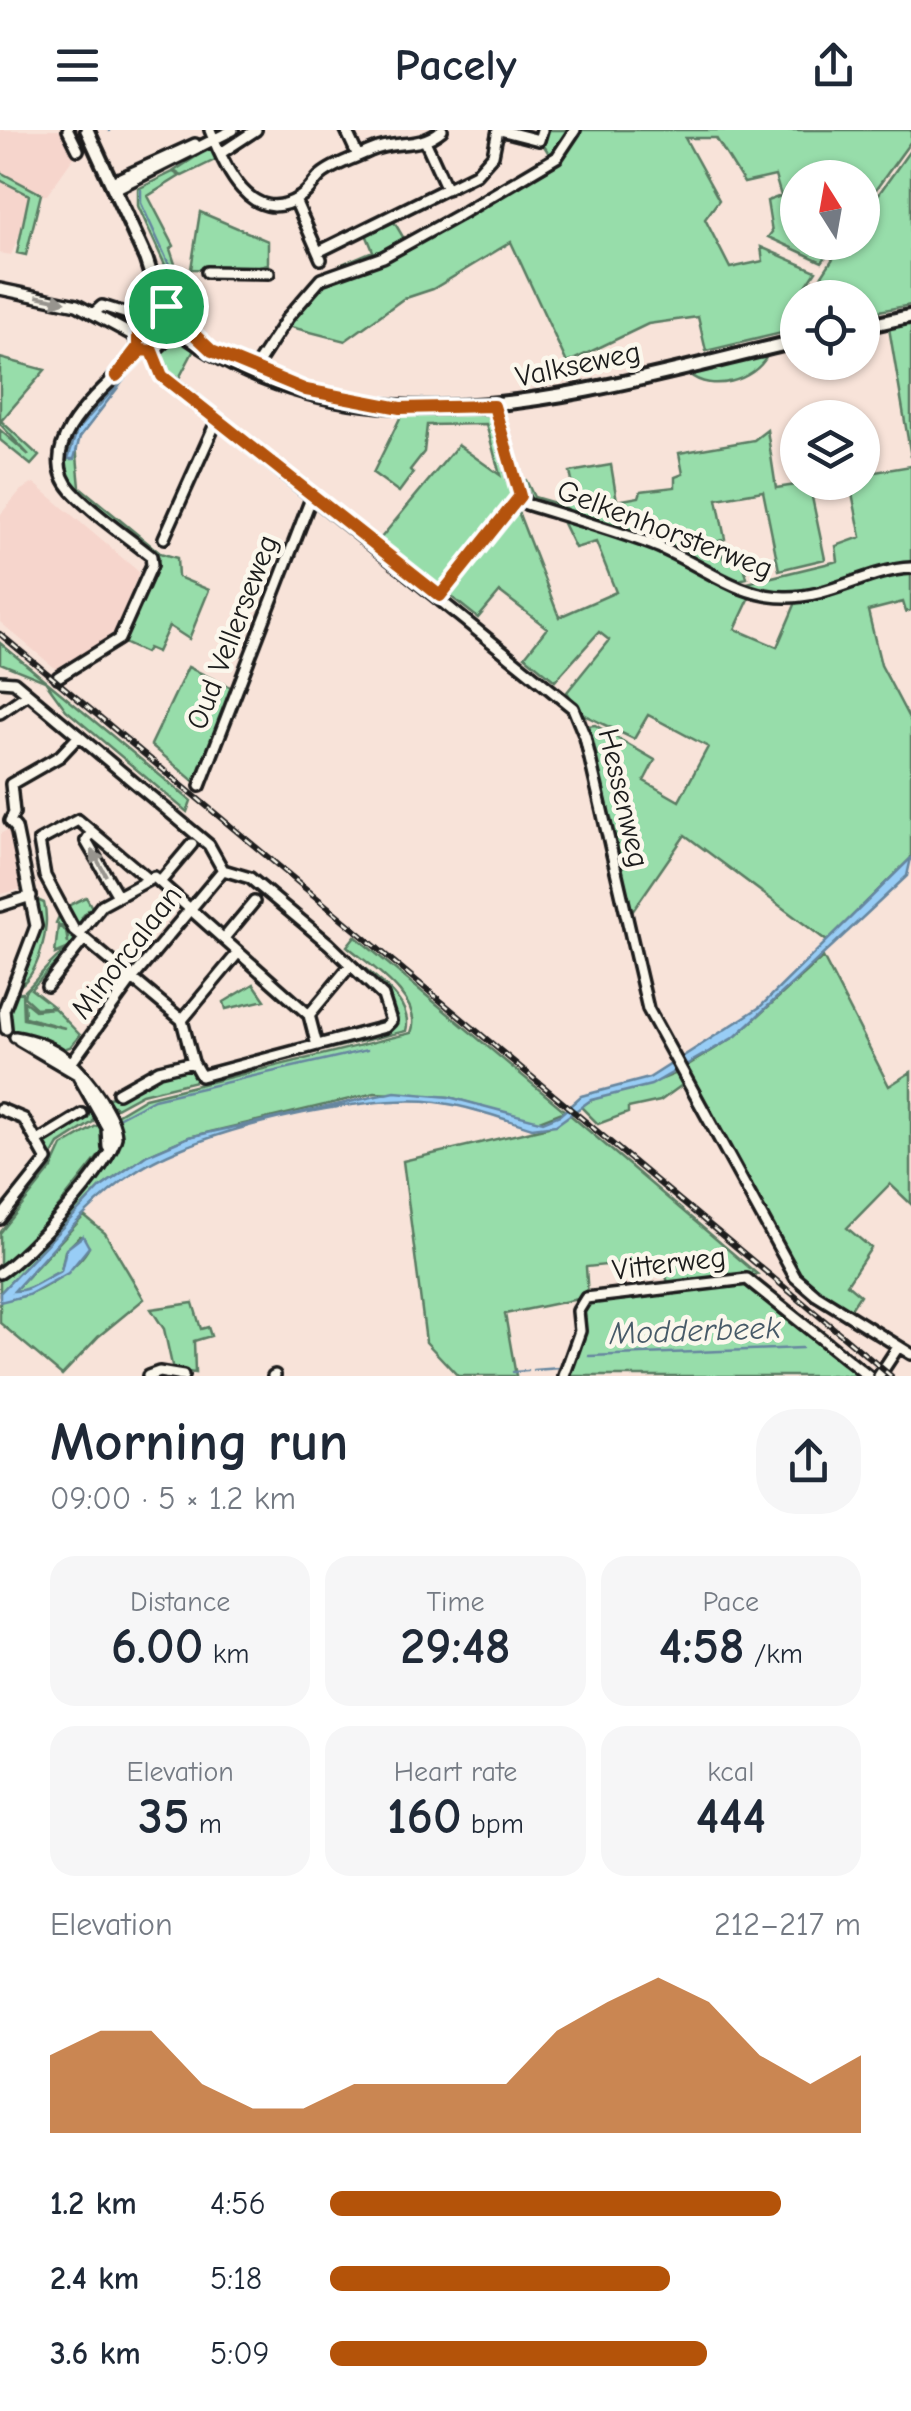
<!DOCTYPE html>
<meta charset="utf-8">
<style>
:root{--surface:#fff;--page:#f6f6f7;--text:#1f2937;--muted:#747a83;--accent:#b45309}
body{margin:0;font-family:"Comic Neue",sans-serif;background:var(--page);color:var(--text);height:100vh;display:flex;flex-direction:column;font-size:38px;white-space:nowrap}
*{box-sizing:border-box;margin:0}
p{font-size:32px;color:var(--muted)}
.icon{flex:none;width:55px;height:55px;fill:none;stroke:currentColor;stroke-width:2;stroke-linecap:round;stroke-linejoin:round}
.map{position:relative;height:1246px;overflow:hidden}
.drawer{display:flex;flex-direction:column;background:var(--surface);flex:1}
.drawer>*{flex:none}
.needle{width:65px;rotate:349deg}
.fabs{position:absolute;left:780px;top:30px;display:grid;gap:20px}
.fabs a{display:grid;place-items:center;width:100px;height:100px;border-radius:50%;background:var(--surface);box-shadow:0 2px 8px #0004;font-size:50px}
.pin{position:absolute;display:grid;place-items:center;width:85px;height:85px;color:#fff;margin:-42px;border:5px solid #fff;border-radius:50%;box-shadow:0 2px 10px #0007}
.round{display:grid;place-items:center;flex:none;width:105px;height:105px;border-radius:40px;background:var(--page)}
.summary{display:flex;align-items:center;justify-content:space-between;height:170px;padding:0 50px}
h1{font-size:55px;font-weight:700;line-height:75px}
.figures{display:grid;grid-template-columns:repeat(3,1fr);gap:15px;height:170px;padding:10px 50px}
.figures div{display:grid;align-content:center;border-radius:25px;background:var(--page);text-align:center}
.figures b{font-size:50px;font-weight:700}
.figures small{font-size:28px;font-weight:400}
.figures p{font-size:28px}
.chart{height:280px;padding:20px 50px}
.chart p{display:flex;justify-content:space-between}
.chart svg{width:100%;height:180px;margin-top:10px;fill:var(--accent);opacity:.7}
ul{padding:0 50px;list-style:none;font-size:32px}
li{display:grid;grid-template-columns:160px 120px 1fr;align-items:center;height:75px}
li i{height:25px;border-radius:12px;background:var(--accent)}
header{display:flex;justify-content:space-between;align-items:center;height:130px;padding:0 50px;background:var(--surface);font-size:45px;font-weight:700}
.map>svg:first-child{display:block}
</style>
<header><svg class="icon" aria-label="menu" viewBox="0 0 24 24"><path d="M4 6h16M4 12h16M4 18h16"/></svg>Pacely<svg class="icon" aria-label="share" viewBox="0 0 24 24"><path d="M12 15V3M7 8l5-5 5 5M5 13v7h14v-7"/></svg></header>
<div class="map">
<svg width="911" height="1246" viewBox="0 0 911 1246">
<rect width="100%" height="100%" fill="#f8e3d9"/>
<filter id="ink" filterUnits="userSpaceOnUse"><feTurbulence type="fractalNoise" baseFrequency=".01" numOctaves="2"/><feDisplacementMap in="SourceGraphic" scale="20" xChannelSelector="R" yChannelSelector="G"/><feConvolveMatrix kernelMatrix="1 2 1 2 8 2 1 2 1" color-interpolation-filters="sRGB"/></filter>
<g filter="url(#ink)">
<path fill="#f6d5cc" d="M0 0H78L84 13 47 65 36 66 11 125 0 123Z
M34 353 139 442 115 504 56 539 0 492V385L21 360Z
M11 698 22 759 0 764V704Z"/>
<path fill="#97ddaa" stroke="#5a7c63" stroke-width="2.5" d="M545 0H571L551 27 541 11Z
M577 0H911V11L863 77 862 48H798V112L836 113 822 132 768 107 772 102 767 71 781 66 775 46 744 53 716 8H685L719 70 705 89 730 138 763 131 761 117 816 141 798 168 786 202 706 221 698 187 648 194 567 233 511 112 433 159 403 169 345 211 287 196 318 155 365 138 560 26Z
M211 17 217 29 182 46 174 41Z
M911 19V175L863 184 862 168 808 167 843 113 862 112 863 86Z
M0 42 41 64 26 125 17 123 29 65 0 50Z
M173 42 180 46 148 66 174 116 170 119 178 143 170 146 138 76V59Z
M200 82 268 111V134L241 140 191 139Z
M393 90 406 112 340 135 373 121 366 104Z
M167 181 176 183V192L151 216H144L142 205Z
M911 194V327L889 198Z
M186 208 196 216 177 252 158 230 166 218Z
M767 226C754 251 711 263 689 244Z
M0 228 45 240 1 291 39 326 31 335 0 310V300L29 325 0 294Z
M131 236 71 308 68 326 76 315 80 357 160 423 177 428 178 447 209 460 189 509 169 496 157 522 148 518 145 523 121 512 159 428 157 423 79 362 65 339V316L74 298Z
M402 284 489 285 516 366 441 458 380 409 458 315 500 345 486 294 427 295 424 322 410 340 413 343 399 362 373 343Z
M767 300 776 358 809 353 825 429 779 440 763 361 717 369 725 409 719 411 724 432 742 428 747 448 735 451 672 420 529 373 519 351 526 350 534 367 565 376V367L575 365 570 342 611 335 617 371 639 367 641 361 675 357V347L683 344 679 323 754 310Z
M911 336V435C880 436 856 451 826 459 796 467 768 462 739 455L838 431 836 416 861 407 850 353 862 352 863 344Z
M517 379 559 487 616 462 596 412 575 418 561 389 669 424 750 467 735 499 777 517 797 470C837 467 871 443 911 440V480L906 482 903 472 868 481 881 535 911 592V728L827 811 685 705 630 785 587 596 595 595 655 630 644 651 679 671 708 617 648 585 634 609 582 584 567 562 609 510 599 502 555 551 525 526 547 498 500 462 478 488 448 464Z
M0 513 191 671 187 682 66 580 45 551 0 533Z
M188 537 234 559 197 654 151 615Z
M86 767 94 781 88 780 82 787 86 790 76 795 66 777Z
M35 769 44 773C51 796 39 847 16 858L37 808Z
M61 782 77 811 31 859 53 876 36 878 24 867 25 861C40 847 51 829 69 818L55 824 58 796 66 801 68 814V800L56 793Z
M355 806 565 981 537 992 449 967 375 963 189 1007 147 1025 100 1058 0 1163V1148L28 1127 102 1037 113 987 145 968 411 903C425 869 369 835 347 816Z
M823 827 889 956 911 942V1074L890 1054 847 1098 871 1118 847 1154 860 1165 849 1182 800 1145 685 937 736 906Z
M356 831C375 848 414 871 406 901L201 949 317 921 325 914 327 918 351 912V908L393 897 398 888 386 865 389 861 360 836 356 839Z
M254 854 265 870 226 879 224 872Z
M22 862 23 889 65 898 25 887 24 871 35 880 54 878 80 905 70 917 60 920 10 899 6 888 13 864Z
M190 937 196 951 142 964 116 978 104 969 127 964 161 944Z
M677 943 685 953 660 971 628 978V983L598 994 580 976C608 959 647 958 677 943Z
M93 976V992L59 1014 51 1028 43 1013 88 987 84 981Z
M569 984 757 1144 668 1156 664 1129 586 1137 588 1167 505 1184 516 1246H458L426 1212 403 1031 548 997Z
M103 992 105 1014 101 1023 29 1114 0 1138V1103L52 1038 62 1016Z
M84 1086 105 1103 144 1169 99 1206 62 1245 0 1193V1172C9 1165 13 1169 23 1166 43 1161 80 1136 89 1117L80 1106 65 1121 61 1141C46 1147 31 1162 14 1161Z
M750 1151 865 1246H570L582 1209 584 1174Z
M193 1173 201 1199 208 1197 211 1206 194 1211 195 1243 173 1240 164 1199 151 1179Z"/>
<path fill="#98cdf6" stroke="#66869f" stroke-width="2.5" d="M133 238 80 307 74 329H68L77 300Z
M911 728 907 746 736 906 651 955 591 970 556 995 532 998C501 988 468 976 436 972 361 963 196 1000 134 1043 88 1074 51 1121 14 1161 31 1161 46 1147 61 1141L66 1119 83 1106 89 1117 68 1143 28 1165 0 1172V1163L100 1058 147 1025 189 1007 395 962 449 967 543 992 560 985 581 966 649 948 760 877Z"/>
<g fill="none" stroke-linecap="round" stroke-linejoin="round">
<path stroke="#66869f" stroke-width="2.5" d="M109 0V1
M141 60V73L172 141
M120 987 154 969 367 920
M589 1226 802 1218
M534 1240 560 1238
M513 1242 528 1241"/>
<g stroke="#1c1c1c" stroke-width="16">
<path id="minor" d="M68 0 78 20
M210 0C224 36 251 99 300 67 310 61 313 52 321 45 334 34 355 28 370 21 396 9 418 20 442 0
M346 0 358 26
M500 0 539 10 542 0
M426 13 447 59
M221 23 256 0
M112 56 119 57 233 0
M112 56 116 50 195 14
M295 70 321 129
M318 122 476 44 493 25 498 0
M207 142 269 143
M0 159 77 175 136 207
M94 183 102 176 134 186
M152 221 162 245 573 578 585 607 648 879 795 1147 816 1165 911 1224
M253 241 288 187 321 149 383 127 459 85 557 27 575 0
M494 276 513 347 526 374C568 387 610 399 651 414 697 431 735 467 785 467 831 468 867 440 911 438
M164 408 217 290
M440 466 520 367
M58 547 119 509 152 435 151 426C125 405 94 385 72 361 28 312 113 252 142 221
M0 551 14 552 209 715 223 740 250 748 329 814 383 866 391 891 385 897 201 946 193 932 159 940 118 963
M0 583 28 564
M200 656 312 366
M10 691 14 683 11 654 60 626 79 606
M92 702 86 711 118 766
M147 748 78 690 39 711 45 746 74 800 182 890 193 932
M160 752 192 714
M0 776 31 766
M79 804 102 775 154 747 309 885 316 912
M225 807 254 772
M47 856 84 809
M309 885 349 837
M182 890 237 824
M6 899 4 880 36 796 16 698 10 691
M19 910 77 944 107 997 108 1017
M69 936 132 849 223 740
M0 979 24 989 47 1030 0 1089
M38 1011 82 984
M0 1143C28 1125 109 1038 116 1007 115 993 108 982 101 970 79 935 57 914 15 907
M148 1246 159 1242 183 1246
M273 1246 275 1245
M564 1246 580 1201 578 1181 586 1168 747 1149 868 1246
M879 1246 898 1217"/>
</g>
<g stroke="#1c1c1c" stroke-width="19">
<path id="major" d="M87 0 146 129 162 179
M169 175 180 182 182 193
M165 177 138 202V217L152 221 180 196
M862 197 911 186
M177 199C362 339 595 258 798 211"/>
</g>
<use href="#minor" stroke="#fbf7ec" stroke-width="9"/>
<use href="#major" stroke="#fbf7ec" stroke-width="11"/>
<g stroke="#1c1c1c" stroke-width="6">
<path id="rail" d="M0 504 891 1246"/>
</g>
<use href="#rail" stroke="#fbf7ec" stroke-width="2.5" stroke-dasharray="8" stroke-linecap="butt"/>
</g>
<defs><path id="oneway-solid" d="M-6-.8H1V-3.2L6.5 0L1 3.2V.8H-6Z" transform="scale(2.5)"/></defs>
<g fill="#97948e">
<use href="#oneway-solid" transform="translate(51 169) rotate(11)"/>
<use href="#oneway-solid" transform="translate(99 733) rotate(-119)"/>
</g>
</g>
<g fill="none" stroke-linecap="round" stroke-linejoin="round" filter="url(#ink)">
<g stroke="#fff" stroke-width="20">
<path id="route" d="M166 176 178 179 182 193 212 221 306 260 400 278 494 276 520 366 440 466 162 246 152 221 142 220 116 246 138 217V202Z"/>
</g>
<use href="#route" stroke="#b45309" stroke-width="12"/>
</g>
<g text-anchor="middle" stroke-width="9" stroke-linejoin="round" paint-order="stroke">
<g font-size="30" fill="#1c1c1c" stroke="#fbf7ec">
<text transform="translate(578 234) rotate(-12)" y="10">Valkseweg</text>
<text transform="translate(665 399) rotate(21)" y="10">Gelkenhorsterweg</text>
<text transform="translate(232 502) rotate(-69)" y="10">Oud Vellerseweg</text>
<text transform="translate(624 668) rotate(77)" y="10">Hessenweg</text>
<text transform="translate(126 822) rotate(-52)" y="10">Minorcalaan</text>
<text transform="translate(669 1133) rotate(-7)" y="10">Vitterweg</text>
</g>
<g font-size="32" font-style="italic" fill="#475a68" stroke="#fbf7ec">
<text transform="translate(695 1200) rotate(-2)" y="11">Modderbeek</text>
</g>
</g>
</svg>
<div class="fabs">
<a><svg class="needle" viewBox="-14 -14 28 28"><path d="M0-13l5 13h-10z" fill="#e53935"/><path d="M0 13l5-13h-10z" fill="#747a83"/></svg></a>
<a><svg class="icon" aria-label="locate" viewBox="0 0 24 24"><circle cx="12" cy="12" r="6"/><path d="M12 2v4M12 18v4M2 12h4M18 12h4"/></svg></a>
<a><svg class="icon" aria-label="layers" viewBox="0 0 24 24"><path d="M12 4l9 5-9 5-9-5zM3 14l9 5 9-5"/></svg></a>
</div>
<div class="pin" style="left:166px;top:176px;background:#1e9e55"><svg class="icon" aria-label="arrive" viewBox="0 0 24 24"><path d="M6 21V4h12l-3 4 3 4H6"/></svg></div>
</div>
<section class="drawer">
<div class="summary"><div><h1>Morning run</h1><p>09:00 · 5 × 1.2 km</p></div><a class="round"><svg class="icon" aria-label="share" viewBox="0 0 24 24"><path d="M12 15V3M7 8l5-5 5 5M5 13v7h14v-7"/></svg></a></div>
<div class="figures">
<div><p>Distance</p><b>6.00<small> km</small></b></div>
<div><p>Time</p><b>29:48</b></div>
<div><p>Pace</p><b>4:58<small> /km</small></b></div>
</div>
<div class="figures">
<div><p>Elevation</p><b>35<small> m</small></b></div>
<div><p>Heart rate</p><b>160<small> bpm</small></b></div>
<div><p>kcal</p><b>444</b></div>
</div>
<div class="chart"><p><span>Elevation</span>212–217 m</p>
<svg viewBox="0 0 160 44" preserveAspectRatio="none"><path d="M0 44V25L10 19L20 19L30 32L40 38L50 38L60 32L70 32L80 32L90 32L100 19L110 12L120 6L130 12L140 25L150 32L160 25V44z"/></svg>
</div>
<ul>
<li><b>1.2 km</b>4:56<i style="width:85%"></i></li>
<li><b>2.4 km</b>5:18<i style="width:64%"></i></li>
<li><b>3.6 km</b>5:09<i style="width:71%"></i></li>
</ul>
</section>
